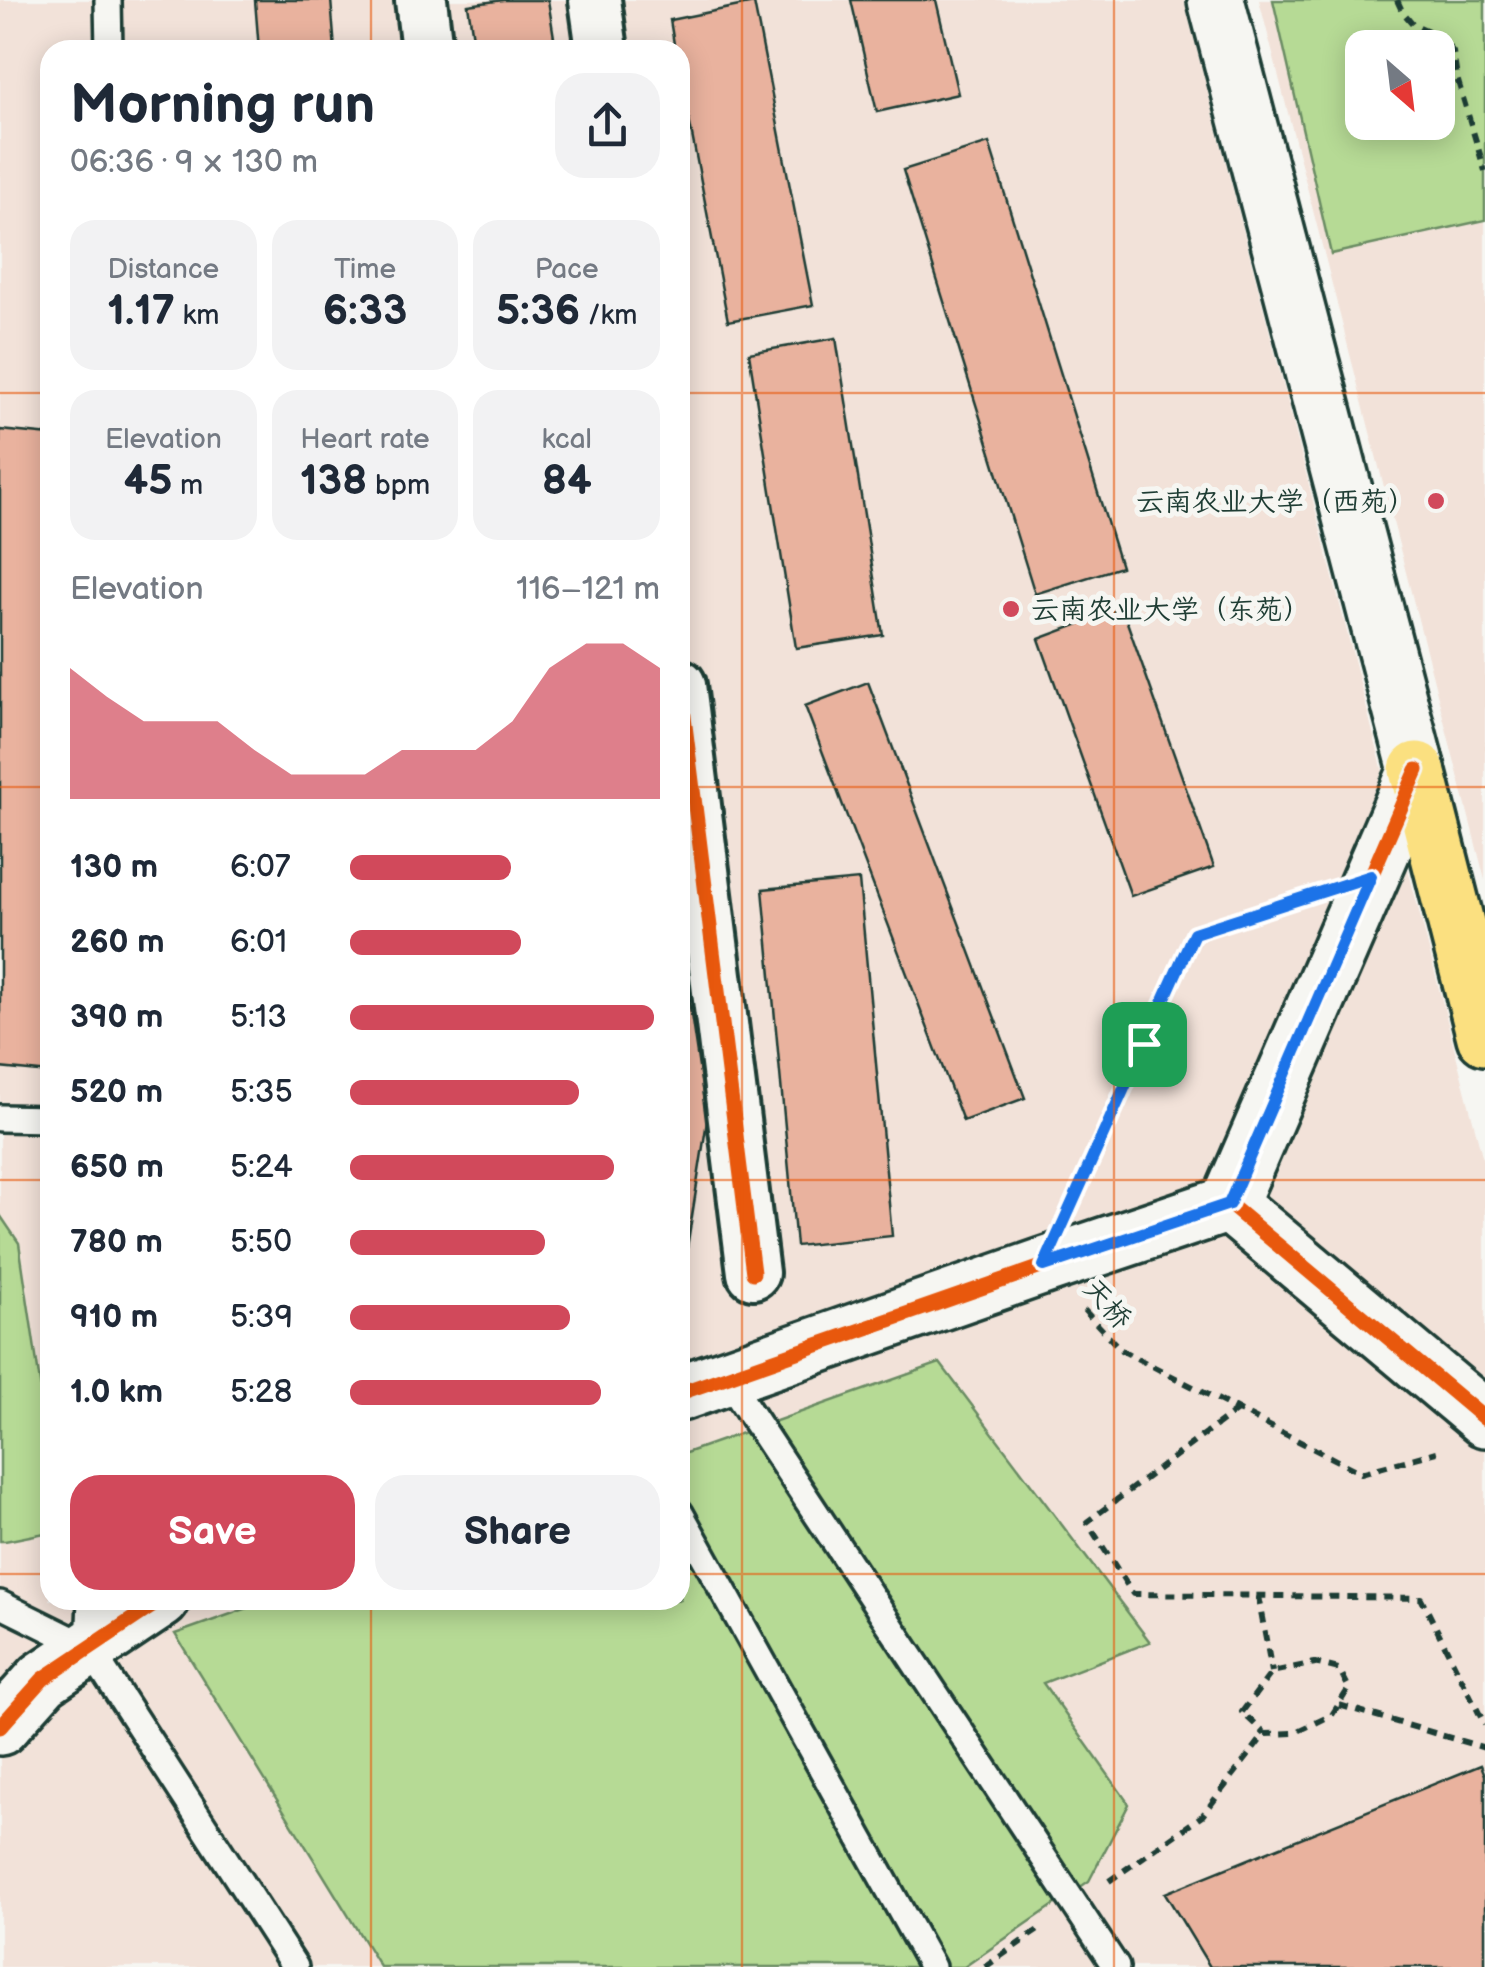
<!DOCTYPE html>
<meta charset="utf-8">
<style>
:root{--surface:#fff;--page:#f2f2f3;--text:#1f2937;--muted:#747a83;--accent:#d1495b}
body{margin:0;font-family:"Balsamiq Sans","LXGW WenKai TC",sans-serif;background:var(--page);color:var(--text);height:100vh;display:flex;flex-direction:column;font-size:38px;white-space:nowrap}
*{box-sizing:border-box;margin:0}
p{font-size:32px;color:var(--muted)}
.icon{flex:none;width:55px;height:55px;fill:none;stroke:currentColor;stroke-width:2;stroke-linecap:round;stroke-linejoin:round}
.map{position:relative;flex:1;overflow:hidden}
.details{position:absolute;left:40px;top:40px;width:650px;height:1570px;display:flex;flex-direction:column;background:var(--surface);border-radius:30px;box-shadow:0 5px 25px #0003}
.details>*{flex:none}
.needle{width:65px;rotate:152deg}
.controls{position:absolute;left:1345px;top:30px;display:grid;gap:20px}
.controls a{display:grid;place-items:center;width:110px;height:110px;border-radius:20px;background:var(--surface);box-shadow:0 5px 25px #0003;font-size:50px}
.pin{position:absolute;display:grid;place-items:center;width:85px;height:85px;color:#fff;margin:-42px;border-radius:20px;box-shadow:0 5px 15px #0006}
.round{display:grid;place-items:center;flex:none;width:105px;height:105px;border-radius:30px;background:var(--page)}
.headline{display:flex;align-items:center;justify-content:space-between;height:170px;padding:0 30px}
h1{font-size:55px;font-weight:600;line-height:75px}
.figures{display:grid;grid-template-columns:repeat(3,1fr);gap:15px;height:170px;padding:10px 30px}
.figures div{display:grid;align-content:center;border-radius:25px;background:var(--page);text-align:center}
.figures b{font-size:42px;font-weight:600}
.figures small{font-size:28px;font-weight:400}
.figures p{font-size:28px}
.chart{height:280px;padding:20px 30px}
.chart p{display:flex;justify-content:space-between}
.chart svg{width:100%;height:180px;margin-top:10px;fill:var(--accent);opacity:.7}
.primary-button{display:flex;gap:20px;margin-top:auto;padding:20px 30px}
.primary-button a{flex:1;height:115px;border-radius:30px;background:var(--accent);color:#fff;font-size:40px;font-weight:600;line-height:115px;text-align:center}
.primary-button a+a{background:var(--page);color:var(--text)}
ul{padding:0 30px;list-style:none;font-size:32px}
li{display:grid;grid-template-columns:160px 120px 1fr;align-items:center;height:75px}
li i{height:25px;border-radius:12px;background:var(--accent)}
.map>svg:first-child{display:block}
</style>
<div class="map">
<svg width="1485" height="1967" viewBox="0 0 1485 1967">
<rect width="100%" height="100%" fill="#f6f6f2"/>
<filter id="ink" filterUnits="userSpaceOnUse"><feTurbulence type="fractalNoise" baseFrequency=".01" numOctaves="2"/><feDisplacementMap in="SourceGraphic" scale="20" xChannelSelector="R" yChannelSelector="G"/><feConvolveMatrix kernelMatrix="1 2 1 2 8 2 1 2 1" color-interpolation-filters="sRGB"/></filter>
<g filter="url(#ink)">
<path fill="#f2e2d9" fill-rule="evenodd" d="M0 0H1184L1485 1167V1967H0ZM50 50H680V1600H50Z
M1259 0H1485V880ZM1362 48H1438V122H1362Z"/>
<path fill="#b6da95" stroke="#6a8c64" stroke-width="2.5" fill-rule="evenodd" d="M1273 0H1485V220L1331 254ZM1362 48H1438V122H1362Z
M0 1215 19 1243 50 1450V1532L5 1541H0Z
M940 1363 1150 1642 1043 1683 1129 1804 1089 1881 964 1967H380L175 1634 270 1600H680V1455Z"/>
<path fill="#e9b29e" stroke="#1f3d34" stroke-width="2.5" d="M255 0H331L335 50H259Z
M503 0H548L556 50H475L468 5Z
M851 0H936L958 94 877 112Z
M754 3 813 305 728 321 680 73V50H675L670 20Z
M989 143 1121 567 1035 594 903 170Z
M836 338 883 635 796 648 749 353Z
M0 430 50 435V1073L0 1068Z
M1122 608 1214 867 1131 896 1039 639Z
M868 682 1025 1098 963 1121 805 706Z
M859 880 892 1236 796 1246 763 889Z
M680 941 707 1121 680 1292Z
M1481 1765 1485 1775V1967H1210L1165 1893Z"/>
<g fill="none" stroke-linecap="round" stroke-linejoin="round">
<g stroke="#1f3d34" stroke-width="32">
<path id="service" d="M108 0 109 50
M0 1118 50 1119
M726 1377 1116 1967
M680 1513 932 1967
M0 1604 89 1648 295 1967
M89 1648 91 1600"/>
</g>
<g stroke="#1f3d34" stroke-width="58">
<path id="minor" d="M421 0 427 50
M595 0 602 50
M680 685 753 1273"/>
</g>
<g stroke="#1f3d34" stroke-width="62">
<path id="tertiary" d="M1229 1204 1485 1419
M680 1393 1044 1266 1229 1204 1417 770
M0 1727 43 1679 161 1600"/>
</g>
<g stroke="#1f3d34" stroke-width="62">
<path id="secondary" d="M1216 0 1417 770"/>
</g>
<g stroke="#1f3d34" stroke-width="62">
<path id="primary" d="M1417 770 1485 1037"/>
</g>
<path stroke="#1f3d34" stroke-width="6" stroke-dasharray="10 8" stroke-linecap="butt" d="M1397 0 1402 11 1413 24 1439 36 1453 52 1457 78 1485 171
M1075 1195 1194 933 1298 899
M1084 1310 1121 1350 1361 1473 1437 1452
M1237 1410 1087 1522 1133 1594 1421 1598 1485 1725
M1258 1596 1272 1672
M1339 1705 1485 1748
M1109 1881 1202 1816 1265 1734 1294 1733 1332 1715 1349 1688 1339 1669 1315 1663 1272 1672 1242 1712 1265 1734
M985 1967 1041 1928"/>
<use href="#service" stroke="#f6f6f2" stroke-width="25"/>
<use href="#minor" stroke="#f6f6f2" stroke-width="50"/>
<use href="#tertiary" stroke="#f6f6f2" stroke-width="55"/>
<use href="#secondary" stroke="#f6f6f2" stroke-width="55"/>
<use href="#primary" stroke="#fbe080" stroke-width="55"/>
<g stroke="#f6f6f2" stroke-width="21">
<path id="cycleway" d="M680 685 753 1273
M1229 1204 1485 1419
M680 1393 1044 1266 1229 1204 1417 770
M0 1727 43 1679 161 1600"/>
</g>
<use href="#cycleway" stroke="#e8590c" stroke-width="15"/>
</g>
</g>
<g fill="none" stroke-linecap="round" stroke-linejoin="round" filter="url(#ink)">
<g stroke="#fff" stroke-width="20">
<path id="route" d="M1371 876 1229 1204 1044 1266 1194 933Z"/>
</g>
<use href="#route" stroke="#1a73e8" stroke-width="12"/>
</g>
<path fill="none" stroke="#e8590c" stroke-width="2.5" stroke-opacity="0.55" d="M371 0V50M742 0V1967M1114 0V1967M0 393H50M680 393H1485M0 787H50M680 787H1485M0 1180H50M680 1180H1485M0 1574H50M680 1574H1485M371 1600V1967"/>
<g fill="#d1495b" stroke="#f6f6f2" stroke-width="4">
<circle cx="1436" cy="501" r="10"/>
<circle cx="1011" cy="609" r="10"/>
</g>
<g text-anchor="middle" stroke-width="10" stroke-linejoin="round" paint-order="stroke">
<g font-size="28" fill="#1f3d34" stroke="#f6f6f2" text-anchor="end">
<text x="1416" y="511">云南农业大学（西苑）</text>
<text x="1031" y="619" text-anchor="start">云南农业大学（东苑）</text>
</g>
<g font-size="28" fill="#1f3d34" stroke="#f6f6f2">
<text transform="translate(1108 1303) rotate(48)" y="10">天桥</text>
</g>
</g>
</svg>
<div class="controls">
<a><svg class="needle" viewBox="-14 -14 28 28"><path d="M0-13l5 13h-10z" fill="#e53935"/><path d="M0 13l5-13h-10z" fill="#747a83"/></svg></a>
</div>
<div class="pin" style="left:1144px;top:1044px;background:#1e9e55"><svg class="icon" aria-label="arrive" viewBox="0 0 24 24"><path d="M6 21V4h12l-3 4 3 4H6"/></svg></div>
<section class="details">
<div class="headline"><div><h1>Morning run</h1><p>06:36 · 9 × 130 m</p></div><a class="round"><svg class="icon" aria-label="share" viewBox="0 0 24 24"><path d="M12 15V3M7 8l5-5 5 5M5 13v7h14v-7"/></svg></a></div>
<div class="figures">
<div><p>Distance</p><b>1.17<small> km</small></b></div>
<div><p>Time</p><b>6:33</b></div>
<div><p>Pace</p><b>5:36<small> /km</small></b></div>
</div>
<div class="figures">
<div><p>Elevation</p><b>45<small> m</small></b></div>
<div><p>Heart rate</p><b>138<small> bpm</small></b></div>
<div><p>kcal</p><b>84</b></div>
</div>
<div class="chart"><p><span>Elevation</span>116–121 m</p>
<svg viewBox="0 0 160 44" preserveAspectRatio="none"><path d="M0 44V12L10 19L20 25L30 25L40 25L50 32L60 38L70 38L80 38L90 32L100 32L110 32L120 25L130 12L140 6L150 6L160 12V44z"/></svg>
</div>
<ul>
<li><b>130 m</b>6:07<i style="width:52%"></i></li>
<li><b>260 m</b>6:01<i style="width:55%"></i></li>
<li><b>390 m</b>5:13<i style="width:98%"></i></li>
<li><b>520 m</b>5:35<i style="width:74%"></i></li>
<li><b>650 m</b>5:24<i style="width:85%"></i></li>
<li><b>780 m</b>5:50<i style="width:63%"></i></li>
<li><b>910 m</b>5:39<i style="width:71%"></i></li>
<li><b>1.0 km</b>5:28<i style="width:81%"></i></li>
</ul>
<div class="primary-button"><a>Save</a><a>Share</a></div>
</section>
</div>
